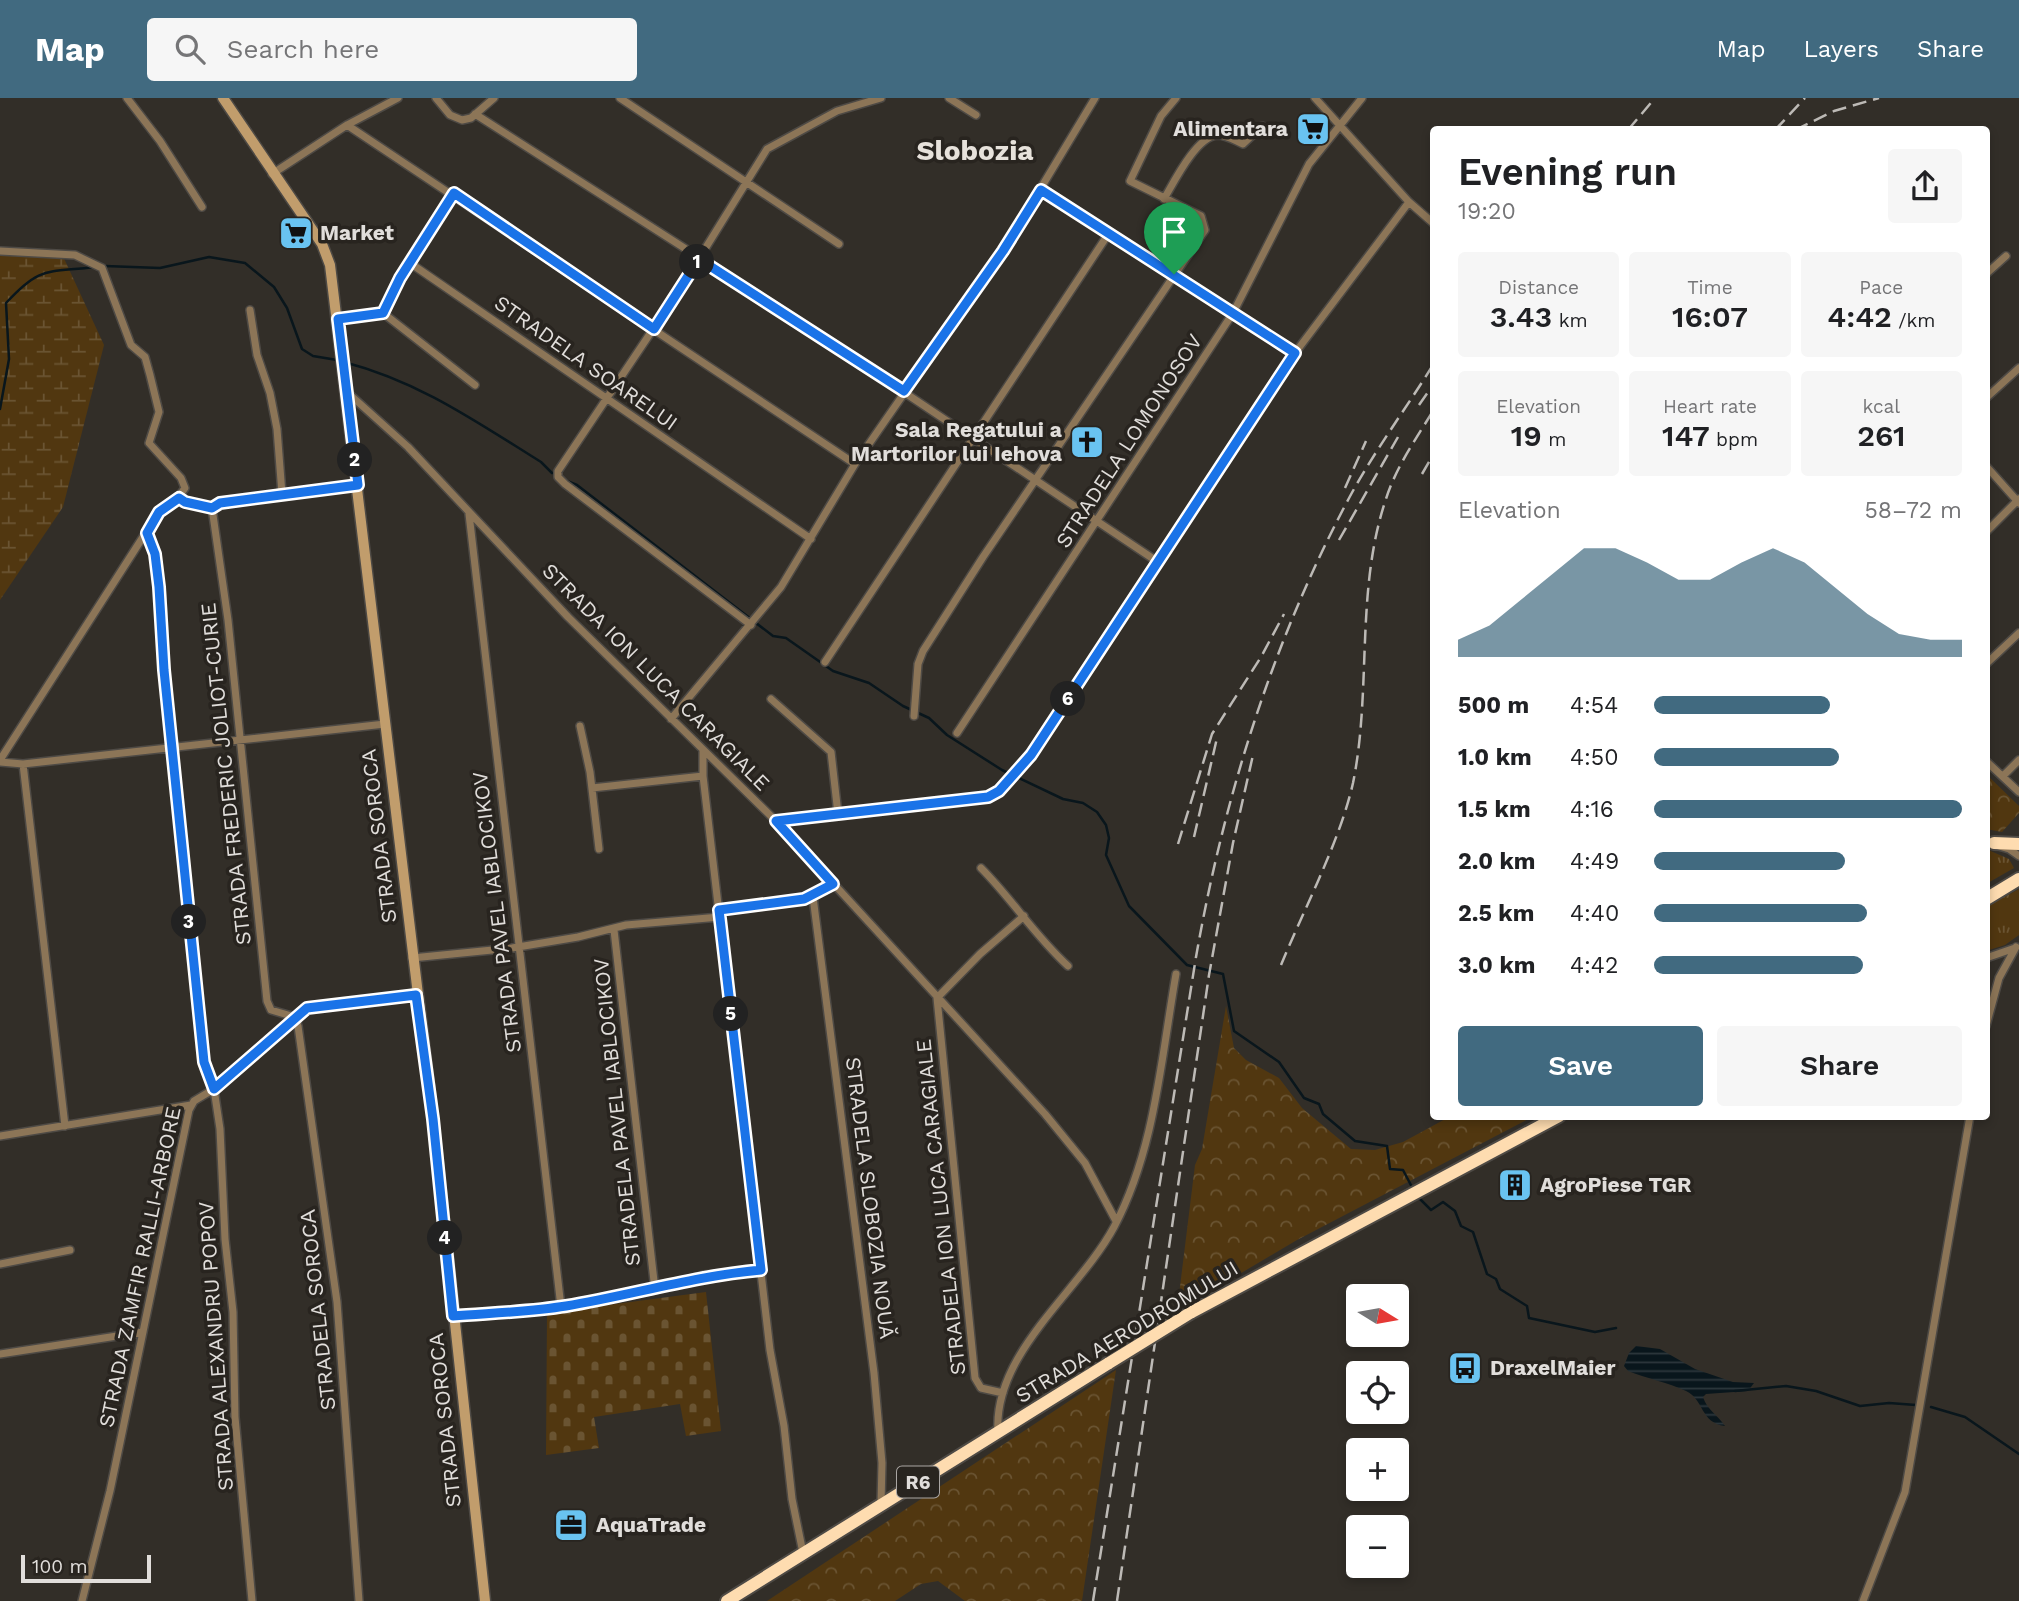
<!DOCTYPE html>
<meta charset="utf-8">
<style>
:root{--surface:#fff;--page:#f6f6f6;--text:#202124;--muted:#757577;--accent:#416a80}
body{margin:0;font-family:"Work Sans",sans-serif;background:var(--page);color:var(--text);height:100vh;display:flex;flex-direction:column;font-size:26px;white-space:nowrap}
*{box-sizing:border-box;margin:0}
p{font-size:23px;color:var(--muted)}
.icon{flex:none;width:38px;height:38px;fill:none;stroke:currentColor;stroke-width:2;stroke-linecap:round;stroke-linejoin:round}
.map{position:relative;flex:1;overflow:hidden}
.side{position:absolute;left:1430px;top:28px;width:560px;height:994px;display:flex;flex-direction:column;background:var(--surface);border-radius:7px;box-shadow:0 4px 10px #0003}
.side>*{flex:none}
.needle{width:46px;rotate:101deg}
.controls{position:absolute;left:1346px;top:1186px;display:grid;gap:14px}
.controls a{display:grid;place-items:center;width:63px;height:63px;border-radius:7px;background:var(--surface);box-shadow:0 4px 10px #0003;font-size:35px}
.scale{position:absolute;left:21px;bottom:18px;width:130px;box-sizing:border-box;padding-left:7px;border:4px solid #e1dedb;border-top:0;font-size:19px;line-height:24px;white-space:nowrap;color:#e1dedb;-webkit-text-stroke:5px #28241f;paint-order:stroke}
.pin{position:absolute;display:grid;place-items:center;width:60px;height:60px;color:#fff;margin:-72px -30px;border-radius:50% 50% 50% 0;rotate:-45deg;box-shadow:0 0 7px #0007}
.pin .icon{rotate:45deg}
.km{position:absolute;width:35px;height:35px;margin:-18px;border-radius:50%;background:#222;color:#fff;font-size:19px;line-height:35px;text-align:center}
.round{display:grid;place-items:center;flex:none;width:74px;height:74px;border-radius:7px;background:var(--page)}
.head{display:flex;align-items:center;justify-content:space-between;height:119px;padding:0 28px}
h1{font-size:38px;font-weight:600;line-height:52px}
.stats{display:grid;grid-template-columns:repeat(3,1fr);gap:10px;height:119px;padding:7px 28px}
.stats div{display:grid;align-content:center;border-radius:7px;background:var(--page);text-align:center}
.stats b{font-size:30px;font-weight:600}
.stats small{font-size:19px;font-weight:400}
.stats p{font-size:19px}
.chart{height:196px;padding:14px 28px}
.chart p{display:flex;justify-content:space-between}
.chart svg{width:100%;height:126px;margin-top:7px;fill:var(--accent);opacity:.7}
.action{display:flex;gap:14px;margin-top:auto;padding:14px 28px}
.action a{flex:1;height:80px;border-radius:7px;background:var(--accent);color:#fff;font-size:28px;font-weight:600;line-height:80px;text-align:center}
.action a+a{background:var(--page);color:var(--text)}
ul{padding:0 28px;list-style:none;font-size:23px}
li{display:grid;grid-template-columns:112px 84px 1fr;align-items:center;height:52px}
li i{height:18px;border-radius:9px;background:var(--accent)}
header{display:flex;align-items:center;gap:42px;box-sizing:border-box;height:98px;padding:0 35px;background:var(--accent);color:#fff}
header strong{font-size:33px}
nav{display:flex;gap:38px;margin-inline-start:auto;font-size:24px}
.search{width:490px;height:63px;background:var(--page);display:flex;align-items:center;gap:18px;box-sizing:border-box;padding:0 24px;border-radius:7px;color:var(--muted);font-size:26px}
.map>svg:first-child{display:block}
</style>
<header>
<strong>Map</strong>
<div class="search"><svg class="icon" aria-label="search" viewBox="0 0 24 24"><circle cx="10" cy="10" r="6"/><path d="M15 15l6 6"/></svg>Search here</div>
<nav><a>Map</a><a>Layers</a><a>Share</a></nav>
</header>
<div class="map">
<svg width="2019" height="1503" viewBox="0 0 2019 1503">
<defs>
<pattern id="grass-tufts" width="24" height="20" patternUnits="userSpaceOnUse" patternTransform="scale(1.75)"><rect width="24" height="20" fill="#513710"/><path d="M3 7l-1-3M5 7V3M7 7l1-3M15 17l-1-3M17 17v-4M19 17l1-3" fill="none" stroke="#6a5432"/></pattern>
<pattern id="forest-crowns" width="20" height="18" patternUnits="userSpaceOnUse" patternTransform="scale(1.75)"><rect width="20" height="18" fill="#513710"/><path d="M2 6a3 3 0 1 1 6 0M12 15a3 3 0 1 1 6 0" fill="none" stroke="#6a5432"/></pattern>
<pattern id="wetland-marsh" width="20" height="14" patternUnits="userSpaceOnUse" patternTransform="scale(1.75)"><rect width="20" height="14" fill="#513710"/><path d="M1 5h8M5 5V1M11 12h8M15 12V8" fill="none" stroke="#6a5432"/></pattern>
<pattern id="cemetery-stones" width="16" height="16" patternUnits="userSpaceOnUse" patternTransform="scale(1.75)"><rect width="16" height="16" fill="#513710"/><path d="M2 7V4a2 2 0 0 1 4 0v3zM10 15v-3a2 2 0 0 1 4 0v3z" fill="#6a5432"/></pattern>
<pattern id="water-rules" width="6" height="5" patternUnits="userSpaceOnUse" patternTransform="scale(1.75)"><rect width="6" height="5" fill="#09161c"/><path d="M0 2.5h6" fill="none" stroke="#2d373c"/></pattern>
</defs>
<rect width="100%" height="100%" fill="#322e28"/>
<path fill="url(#grass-tufts)" d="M1986 751 2009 761 2014 770 1986 786Z
M2019 791V837L2005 847 1986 853V809Z"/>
<path fill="url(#forest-crowns)" d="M1986 676 2019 708V715L2002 734 1986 731Z
M1226 908 1234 950 1246 962 1279 980 1302 1010 1351 1051 1375 1052 1403 1044 1449 1019H1532L1297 1142 1177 1213 1195 1067 1202 1051Z
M1116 1272 1082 1503H965L938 1483 921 1486 895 1503H767Z"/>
<path fill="url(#wetland-marsh)" d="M61 154 104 247 63 409 0 502V156Z"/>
<path fill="url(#cemetery-stones)" d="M706 1194 721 1333 686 1338 680 1306 594 1319 599 1350 546 1357 547 1215Z"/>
<path fill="url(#water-rules)" d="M1636 1248 1660 1251 1695 1271 1733 1284 1754 1285 1748 1293 1706 1296 1703 1299C1707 1312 1718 1317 1725 1328 1700 1325 1704 1301 1686 1293 1670 1285 1645 1280 1628 1273L1624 1268 1629 1255Z"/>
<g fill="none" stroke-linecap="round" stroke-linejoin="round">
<path stroke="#09161c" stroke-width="2.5" d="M105 168 160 170 209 159 245 165 274 189 287 210 302 251 313 258 337 262
M344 264C420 284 475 323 541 364L552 375
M0 311 9 261 6 205C41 167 47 175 95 169
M567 383 577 387 773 538 786 540 833 573 869 585 903 608 929 620 947 637 1002 672 1063 701 1083 705 1097 714 1106 727 1109 740 1106 757 1129 808 1187 867 1223 876 1234 933 1279 964 1304 1000 1319 1006 1323 1016 1355 1043 1387 1048 1390 1071 1403 1072 1413 1091
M1418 1099 1431 1112 1443 1104 1455 1113 1461 1128 1473 1134 1487 1176 1496 1181 1500 1191 1527 1208 1529 1220 1595 1234 1616 1230
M1735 1293 1786 1288 1816 1293 1860 1308 1889 1305 1916 1307
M1931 1309 1965 1319 2019 1356"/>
<g stroke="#4e4a45" stroke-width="10">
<path id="street" d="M127 0 160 43 202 109
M436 0 450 17 462 22 471 20 494 0
M620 0 839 146
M949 0 976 17
M1315 0 1409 104 1433 125
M475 16 778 210 1158 464
M347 27 855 366
M272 76 347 27 398 0
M1041 92 1295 255
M454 95 400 180 383 215 475 287
M1164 101C1174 84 1196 39 1217 37 1227 37 1234 42 1243 46L1262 28
M0 153 75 157 102 170 131 247 145 259 150 277 159 314 149 345 181 380 185 390 174 405 159 414 0 662
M410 165 811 441
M1986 176 2006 158
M250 212 257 257 270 295 277 331 282 396
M337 221 383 215
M348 295 408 349 568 519 776 723 1045 1016 1085 1065 1116 1123
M1986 300 2019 270
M1986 368 2019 405
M179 400 190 406 212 410 220 405 358 387
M212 410 228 522 267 903 271 912 295 919 298 928 337 1204 359 1503
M469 416 561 1209
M1986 434 2019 401
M751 527 565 386 558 379V373L682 188 767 51 837 13 881 0
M825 564 1109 135
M1986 566 2019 535
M771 601 831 654 838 716
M914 618 918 566 923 553 983 459 1205 132 1201 118 1130 83 1161 18 1176 0
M671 621 781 489 855 366 1003 153 1095 0
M580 628 590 674 599 751
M957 635 1233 215 1309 66 1362 0
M703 652V678L770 1252 784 1328 792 1401 803 1455
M1986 663 2019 694
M0 664 23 666 385 626
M23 666 65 1028
M2003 678 2019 662
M592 690 703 678
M776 723 988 699 999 693 1031 657 1240 336 1295 255 1409 104
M1986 744 2009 751 2019 758
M981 770C1012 801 1035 838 1068 868
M813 799 874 1275 882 1365 881 1406
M719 812 804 801 833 786
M614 832 655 1192
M412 860 512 850 578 839 626 827 720 819
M1986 860 2015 850
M1986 928 1999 880 2016 849
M0 1038 191 1007
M0 1166 70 1152
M453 1218 561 1209 655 1192 704 1177 761 1172
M0 1256 143 1234
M1003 1295 981 1290 975 1280 937 900 980 856 1024 818
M998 1334C993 1255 1079 1194 1114 1129 1155 1052 1161 961 1176 876
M82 1503 110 1393 189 1012 194 1003 214 991 204 964C194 844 179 724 167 604 161 550 169 486 147 435
M252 1503 235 1319 233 1214 225 1141 220 1031 214 991 307 910 416 897
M1863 1503 1905 1394 1970 1018"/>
</g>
<g stroke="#4e4a45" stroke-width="13">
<path id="secondary" d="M223 0 322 146 330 167 433 1021 485 1503"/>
</g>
<g stroke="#4e4a45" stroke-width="16">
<path id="highway" d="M1994 745 2019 746
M1986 801 2019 781
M1190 1215 1559 1018
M727 1503 1109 1265"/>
</g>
<use href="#street" stroke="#8c7557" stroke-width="7"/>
<use href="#secondary" stroke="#c19d6c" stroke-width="10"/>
<use href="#highway" stroke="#fedcb0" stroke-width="12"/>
<path stroke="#bdbab6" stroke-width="2.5" stroke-dasharray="14 7" stroke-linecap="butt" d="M1628 32 1655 0
M1775 32 1805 0
M1795 32 1834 13 1879 0
M1419 307 1433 287
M1422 376 1433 357
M1345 390 1366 343
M1339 442 1398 339
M1194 739 1217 640
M1178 746 1212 636 1261 559 1284 516
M1281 867C1304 811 1340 743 1353 685 1372 592 1355 492 1386 401 1396 369 1416 341 1433 313
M1093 1503 1196 859C1224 700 1272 545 1348 402 1373 355 1405 312 1433 267
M1117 1503 1209 877 1233 745 1253 657"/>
<g stroke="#4e4a45" stroke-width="16" stroke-linecap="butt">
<path id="highway-bridge" d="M1109 1265 1190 1215"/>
</g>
<use href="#highway-bridge" stroke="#fedcb0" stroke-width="12"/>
</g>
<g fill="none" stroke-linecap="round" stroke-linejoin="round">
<g stroke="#fff" stroke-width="14">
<path id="route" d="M1041 92 1295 255 1031 657 999 693 988 699 776 723 833 786 804 801 719 812 761 1172C694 1178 632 1197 566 1208 529 1214 490 1215 453 1218L433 1021 416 897 307 910 214 991 204 964 164 572 159 489 155 456 147 435 159 414 179 400 185 404 212 410 220 405 358 387 338 221 383 215 400 180 454 95 654 231 699 161 904 293 1003 153Z"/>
</g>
<use href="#route" stroke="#1a73e8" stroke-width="9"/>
</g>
<defs>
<g id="supermarket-square" transform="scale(1.75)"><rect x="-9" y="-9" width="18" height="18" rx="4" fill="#69c3f1" stroke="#28241f"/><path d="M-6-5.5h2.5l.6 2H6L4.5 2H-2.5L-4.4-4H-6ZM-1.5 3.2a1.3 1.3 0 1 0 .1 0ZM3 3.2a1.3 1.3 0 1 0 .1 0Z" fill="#111"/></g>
<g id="church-square" transform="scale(1.75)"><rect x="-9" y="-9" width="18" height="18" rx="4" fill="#69c3f1" stroke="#28241f"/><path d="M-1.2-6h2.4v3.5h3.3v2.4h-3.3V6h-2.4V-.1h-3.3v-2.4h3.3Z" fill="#111"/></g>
<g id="building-square" transform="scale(1.75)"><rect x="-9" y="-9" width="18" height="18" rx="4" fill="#69c3f1" stroke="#28241f"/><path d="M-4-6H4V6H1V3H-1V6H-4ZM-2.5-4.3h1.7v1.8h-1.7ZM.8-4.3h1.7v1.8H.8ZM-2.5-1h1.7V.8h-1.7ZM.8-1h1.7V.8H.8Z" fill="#111"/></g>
<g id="bus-square" transform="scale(1.75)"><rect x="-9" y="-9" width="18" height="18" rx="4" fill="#69c3f1" stroke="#28241f"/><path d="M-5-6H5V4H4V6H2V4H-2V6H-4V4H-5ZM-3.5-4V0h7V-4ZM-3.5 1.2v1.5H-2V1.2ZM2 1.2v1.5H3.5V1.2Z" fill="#111"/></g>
<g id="office-square" transform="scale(1.75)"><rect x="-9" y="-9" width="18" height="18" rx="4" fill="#69c3f1" stroke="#28241f"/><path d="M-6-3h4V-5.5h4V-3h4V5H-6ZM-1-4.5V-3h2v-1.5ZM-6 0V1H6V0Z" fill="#111"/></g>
</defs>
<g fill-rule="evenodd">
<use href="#supermarket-square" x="1313" y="31"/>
<use href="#supermarket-square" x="296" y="135"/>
<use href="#church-square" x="1087" y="344"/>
<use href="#building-square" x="1515" y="1087"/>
<use href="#bus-square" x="1465" y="1270"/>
<use href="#office-square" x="571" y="1427"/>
</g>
<g text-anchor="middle" stroke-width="7" stroke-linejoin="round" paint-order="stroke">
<rect fill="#28241f" stroke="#aaa6a3" stroke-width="2" x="897" y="1368.5" width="42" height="31" rx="5"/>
<g font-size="19" font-weight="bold" fill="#e1dedb">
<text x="918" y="1391">R6</text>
</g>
<g font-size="21" font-weight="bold" fill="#e1dedb" stroke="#28241f" text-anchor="start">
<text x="1288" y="38" text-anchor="end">Alimentara</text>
<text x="320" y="142">Market</text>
<text x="1062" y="339" text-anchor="end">Sala Regatului a<tspan x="1062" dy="24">Martorilor lui Iehova</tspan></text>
<text x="1540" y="1094">AgroPiese TGR</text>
<text x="1490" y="1277">DraxelMaier</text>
<text x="596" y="1434">AquaTrade</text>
</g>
<g font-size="21" fill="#e1dedb" stroke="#28241f">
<text transform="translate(586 265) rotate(35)" y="7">STRADELA SOARELUI</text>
<text transform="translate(1129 343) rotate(-57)" y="7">STRADELA LOMONOSOV</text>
<text transform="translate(656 579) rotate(45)" y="7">STRADA ION LUCA CARAGIALE</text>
<text transform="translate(226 676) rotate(-96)" y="7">STRADA FREDERIC JOLIOT-CURIE</text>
<text transform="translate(379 738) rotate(-97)" y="7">STRADA SOROCA</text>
<text transform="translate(497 814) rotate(-97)" y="7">STRADA PAVEL IABLOCIKOV</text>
<text transform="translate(617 1014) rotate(-96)" y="7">STRADELA PAVEL IABLOCIKOV</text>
<text transform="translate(870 1100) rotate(83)" y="7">STRADELA SLOBOZIA NOUĂ</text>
<text transform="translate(941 1109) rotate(-96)" y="7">STRADELA ION LUCA CARAGIALE</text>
<text transform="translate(140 1169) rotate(-78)" y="7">STRADA ZAMFIR RALLI-ARBORE</text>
<text transform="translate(318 1212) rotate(-96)" y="7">STRADELA SOROCА</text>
<text transform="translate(1127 1234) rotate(-31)" y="7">STRADA AERODROMULUI</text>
<text transform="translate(216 1248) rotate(-94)" y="7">STRADA ALEXANDRU POPOV</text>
<text transform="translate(445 1322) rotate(-96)" y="7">STRADA SOROCA</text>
</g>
<g font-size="28" font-weight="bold" fill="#e7e2db" stroke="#28241f">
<text x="975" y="62">Slobozia</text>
</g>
</g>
</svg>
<div class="controls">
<a><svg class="needle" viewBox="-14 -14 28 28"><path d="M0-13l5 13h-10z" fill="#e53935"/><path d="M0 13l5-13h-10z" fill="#757577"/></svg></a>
<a><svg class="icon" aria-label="locate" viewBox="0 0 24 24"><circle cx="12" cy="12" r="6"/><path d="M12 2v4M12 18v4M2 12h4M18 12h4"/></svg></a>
<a>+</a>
<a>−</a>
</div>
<div class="scale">100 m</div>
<div class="pin" style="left:1174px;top:176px;background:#1e9e55"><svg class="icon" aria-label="arrive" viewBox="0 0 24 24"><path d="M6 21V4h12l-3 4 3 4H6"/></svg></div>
<b class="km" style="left:697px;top:164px">1</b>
<b class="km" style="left:355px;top:362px">2</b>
<b class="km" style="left:189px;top:824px">3</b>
<b class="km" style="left:445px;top:1140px">4</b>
<b class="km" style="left:731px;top:916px">5</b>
<b class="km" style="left:1068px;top:601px">6</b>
<section class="side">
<div class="head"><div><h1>Evening run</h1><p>19:20</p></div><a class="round"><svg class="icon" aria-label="share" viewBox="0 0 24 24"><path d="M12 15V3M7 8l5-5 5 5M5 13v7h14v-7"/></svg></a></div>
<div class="stats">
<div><p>Distance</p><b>3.43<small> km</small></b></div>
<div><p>Time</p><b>16:07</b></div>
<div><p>Pace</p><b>4:42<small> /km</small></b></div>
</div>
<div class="stats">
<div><p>Elevation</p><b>19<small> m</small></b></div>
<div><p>Heart rate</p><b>147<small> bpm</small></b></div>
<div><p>kcal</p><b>261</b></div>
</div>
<div class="chart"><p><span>Elevation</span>58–72 m</p>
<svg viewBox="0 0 160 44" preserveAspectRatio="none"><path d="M0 44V38L10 33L20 24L30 15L40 6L50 6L60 11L70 17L80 17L90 11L100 6L110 11L120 20L130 29L140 36L150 38L160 38V44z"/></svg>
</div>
<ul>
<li><b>500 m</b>4:54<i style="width:57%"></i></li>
<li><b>1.0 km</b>4:50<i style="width:60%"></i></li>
<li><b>1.5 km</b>4:16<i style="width:100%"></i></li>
<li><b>2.0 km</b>4:49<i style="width:62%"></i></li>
<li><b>2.5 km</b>4:40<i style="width:69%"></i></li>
<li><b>3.0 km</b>4:42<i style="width:68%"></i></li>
</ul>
<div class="action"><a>Save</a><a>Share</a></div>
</section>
</div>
